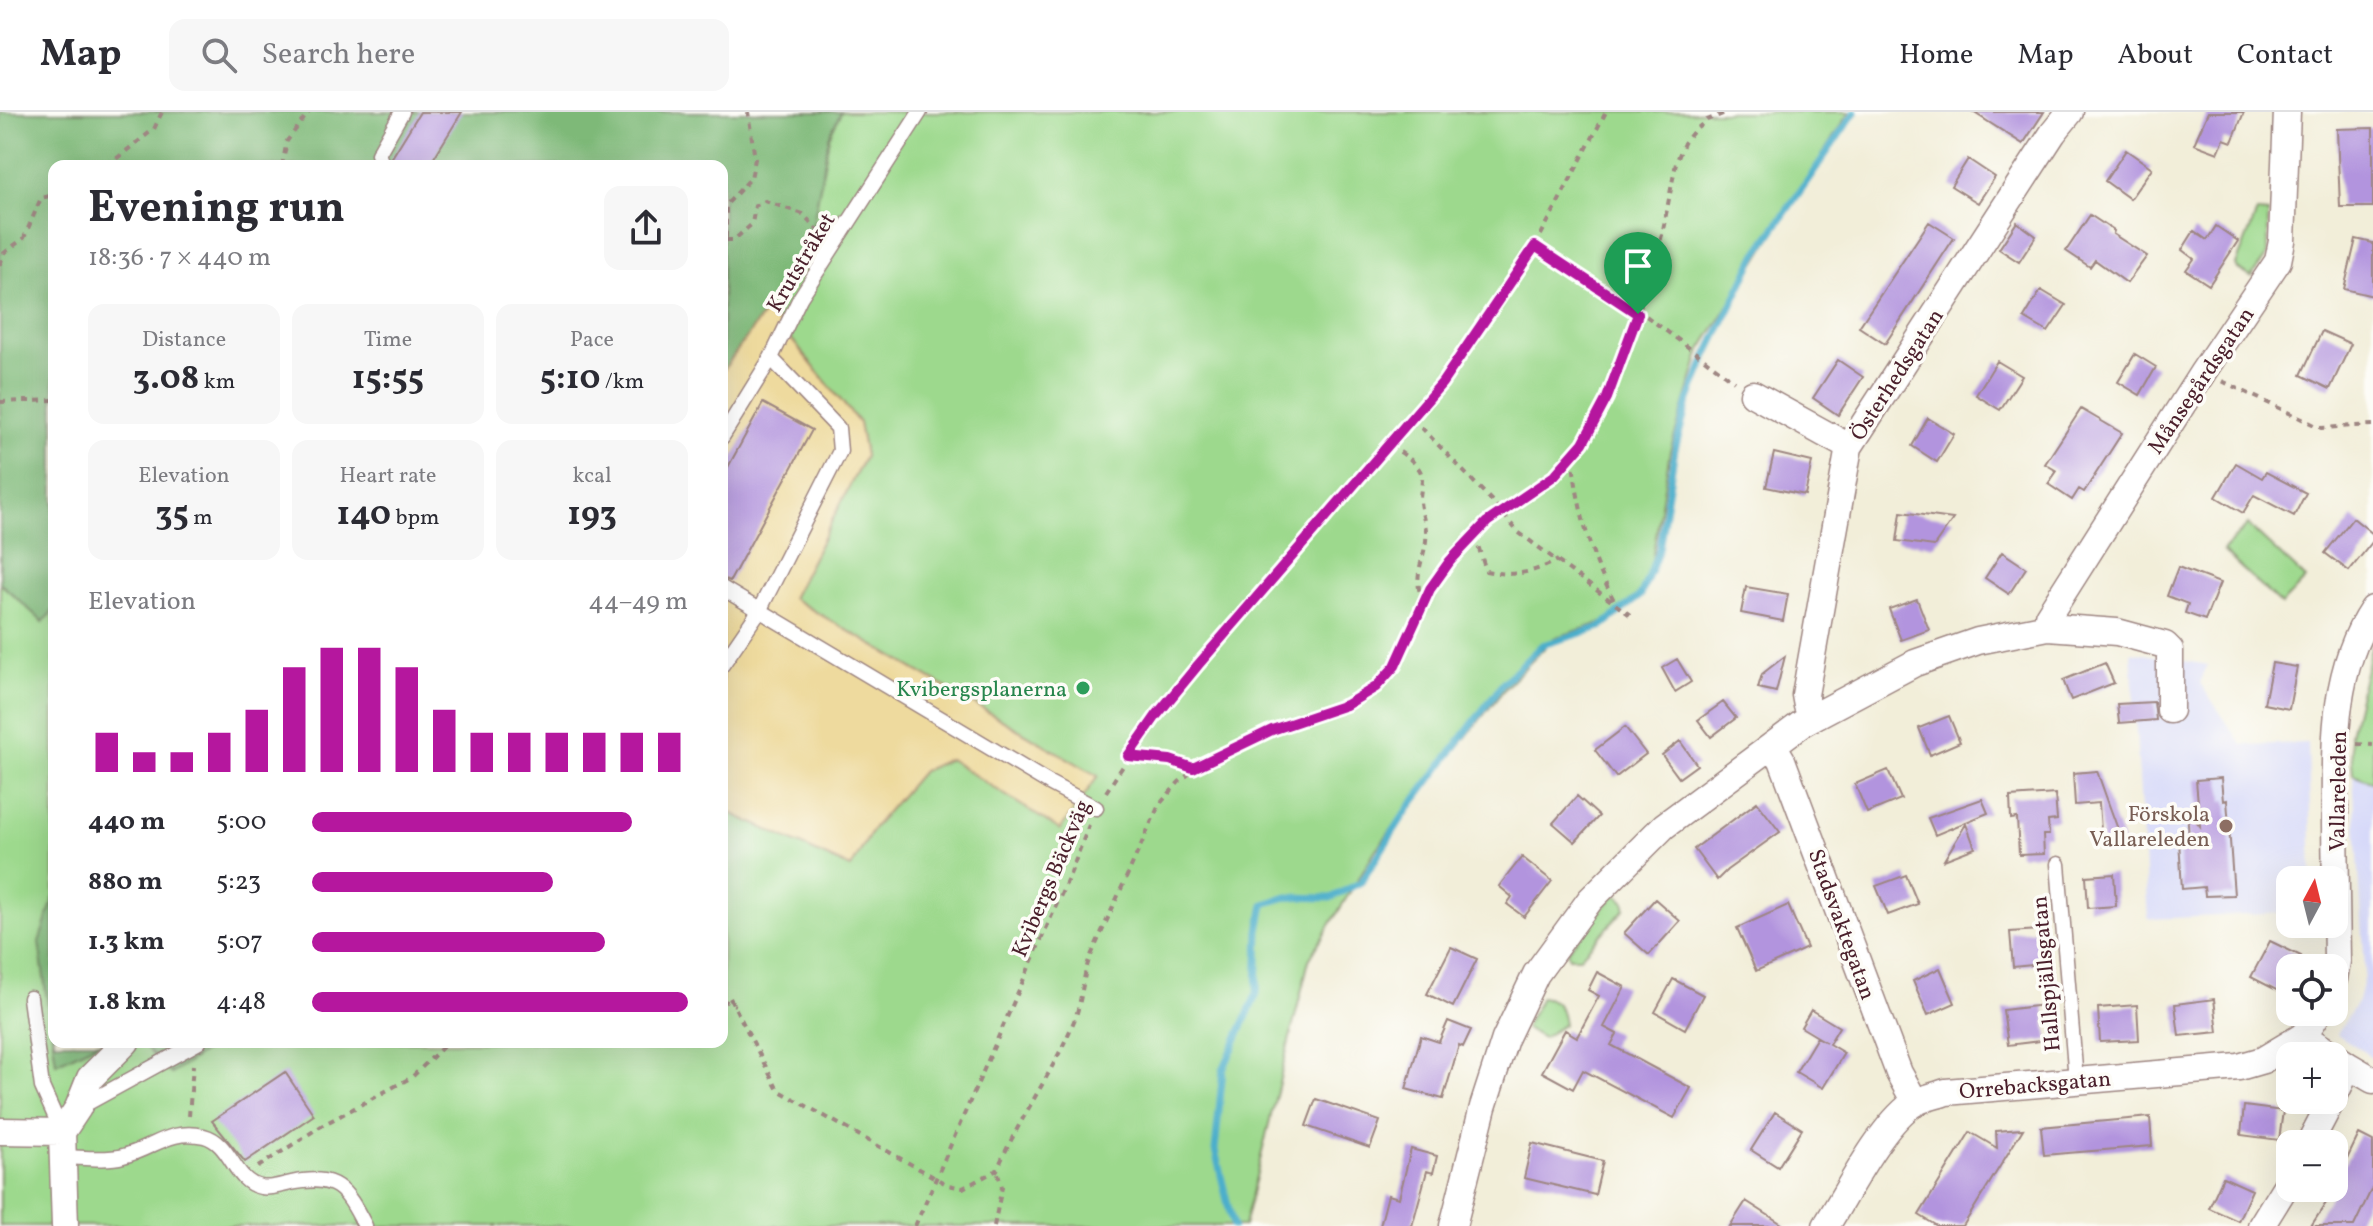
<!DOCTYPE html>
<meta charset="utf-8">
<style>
:root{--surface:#fff;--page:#f7f7f7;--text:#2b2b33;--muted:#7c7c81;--line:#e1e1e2;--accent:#b5179e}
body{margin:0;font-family:Vollkorn,serif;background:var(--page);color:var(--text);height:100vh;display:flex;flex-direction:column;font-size:30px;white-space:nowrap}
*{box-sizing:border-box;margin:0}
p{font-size:26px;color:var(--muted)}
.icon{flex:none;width:44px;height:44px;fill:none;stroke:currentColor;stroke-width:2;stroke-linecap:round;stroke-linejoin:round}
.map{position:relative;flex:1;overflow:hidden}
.side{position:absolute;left:48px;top:48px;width:680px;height:888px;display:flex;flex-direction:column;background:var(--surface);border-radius:16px;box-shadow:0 8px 32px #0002}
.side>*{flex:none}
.needle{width:52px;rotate:7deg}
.buttons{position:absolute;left:2276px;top:754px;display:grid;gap:16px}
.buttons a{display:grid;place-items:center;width:72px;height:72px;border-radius:16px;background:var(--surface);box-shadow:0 8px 32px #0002;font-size:40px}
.pin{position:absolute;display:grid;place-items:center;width:68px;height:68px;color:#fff;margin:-82px -34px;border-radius:50% 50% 50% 0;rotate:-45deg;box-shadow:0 0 8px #0007}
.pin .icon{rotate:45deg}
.round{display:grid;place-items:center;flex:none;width:84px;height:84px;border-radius:16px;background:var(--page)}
.headline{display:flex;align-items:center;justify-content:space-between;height:136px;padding:0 40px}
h1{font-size:44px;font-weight:700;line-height:60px}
.metrics{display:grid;grid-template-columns:repeat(3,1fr);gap:12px;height:136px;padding:8px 40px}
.metrics div{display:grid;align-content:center;border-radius:16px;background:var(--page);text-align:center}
.metrics b{font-size:34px;font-weight:700}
.metrics small{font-size:22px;font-weight:400}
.metrics p{font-size:22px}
.chart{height:224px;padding:16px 40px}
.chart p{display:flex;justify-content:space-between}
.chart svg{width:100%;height:144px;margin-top:8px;stroke:var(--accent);stroke-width:6}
ul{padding:0 40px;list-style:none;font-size:26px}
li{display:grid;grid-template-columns:128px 96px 1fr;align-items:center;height:60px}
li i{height:20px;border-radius:10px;background:var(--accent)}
header{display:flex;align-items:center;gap:48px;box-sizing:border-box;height:112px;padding:0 40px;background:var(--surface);border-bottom:2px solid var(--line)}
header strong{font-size:38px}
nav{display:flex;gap:44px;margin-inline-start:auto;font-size:28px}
.search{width:560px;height:72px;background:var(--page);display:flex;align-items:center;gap:20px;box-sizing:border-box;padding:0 28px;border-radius:16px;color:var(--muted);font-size:30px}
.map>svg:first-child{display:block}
</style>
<header>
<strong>Map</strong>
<div class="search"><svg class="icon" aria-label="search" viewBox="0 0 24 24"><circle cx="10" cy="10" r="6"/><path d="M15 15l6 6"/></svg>Search here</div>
<nav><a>Home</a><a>Map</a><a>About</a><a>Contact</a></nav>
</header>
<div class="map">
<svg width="2373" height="1114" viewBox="0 0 2373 1114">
<rect width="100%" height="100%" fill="#fdfcf7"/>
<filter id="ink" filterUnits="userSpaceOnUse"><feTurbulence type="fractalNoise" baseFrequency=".0125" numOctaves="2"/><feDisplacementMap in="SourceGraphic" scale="16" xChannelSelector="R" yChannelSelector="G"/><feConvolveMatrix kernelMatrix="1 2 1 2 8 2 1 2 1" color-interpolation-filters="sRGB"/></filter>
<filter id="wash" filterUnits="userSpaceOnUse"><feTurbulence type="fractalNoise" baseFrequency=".006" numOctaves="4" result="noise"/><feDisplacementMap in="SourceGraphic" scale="32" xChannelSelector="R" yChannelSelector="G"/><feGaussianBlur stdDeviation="1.8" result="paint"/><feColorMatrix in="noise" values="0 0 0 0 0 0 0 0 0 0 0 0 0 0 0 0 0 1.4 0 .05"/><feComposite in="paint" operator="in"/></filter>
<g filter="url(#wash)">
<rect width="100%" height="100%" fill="#f2eed9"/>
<path fill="#d5d8f9" d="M2131 540 2208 553 2200 571 2242 633 2308 631 2312 768H2290V801L2148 807Z
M2353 662 2373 670V946L2337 922 2358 889 2365 858Z"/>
<path fill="#9dd98d" stroke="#747c5c" stroke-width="2" d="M841 0H1849L1701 238 1670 339 1651 454 1641 480 1604 510 1554 526 1506 575 1376 737 1309 848 1244 1114H0V471L43 509 54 498V930H141L171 961 219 930H722V697L851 756 874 715 922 659 950 647 1060 717 1098 664 792 486 865 344 859 311 767 197 808 139 829 25Z
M2257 100 2268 101V142L2251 165 2238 157 2236 153Z
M2248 413 2306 467 2281 493 2223 439Z
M2373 527V670L2353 662 2350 622Z
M1615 782 1625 790V797L1580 845H1569L1567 839Z
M1541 885C1560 888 1561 895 1564 912L1543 926 1525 916Z"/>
<path fill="#7eb978" stroke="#646c52" stroke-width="2" d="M0 0H841L829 25 808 139 722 260V54H54V498L43 510 0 471Z
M54 785V930H100L56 951 39 830Z
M141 930H219L171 962Z"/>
<path fill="#eeda9e" stroke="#9c7c64" stroke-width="2" d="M767 197 859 311 865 344 792 486 1098 664 1060 718 949 647 922 659 874 715 851 756 722 697V260Z"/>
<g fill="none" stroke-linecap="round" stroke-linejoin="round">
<path stroke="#4caecb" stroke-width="7" d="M1233 1114 1215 1038 1223 958 1257 881 1259 819 1264 792 1287 785 1331 786 1361 770 1404 703 1503 571 1542 533 1601 515 1641 483 1659 437 1675 337 1688 290 1705 248 1756 143 1855 0"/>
</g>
<g id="blocks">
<path fill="#b294de" d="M420 0H462L429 54H393L391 47Z
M1973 0H2044L2023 32Z
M2208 0H2244L2232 30 2224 27 2218 41 2194 32Z
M2373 16V95H2340L2337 17Z
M2126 38 2152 56 2130 87 2105 69Z
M1968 47 1995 65 1978 91 1951 74Z
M2090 103 2114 119 2113 122 2147 144 2127 171 2095 148 2090 155 2066 139Z
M1929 110 1954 126 1885 232 1859 215Z
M2017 110 2036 124 2019 150 1999 137Z
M2216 114 2238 129 2209 173 2186 158 2194 147 2182 138 2194 119 2207 128Z
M2356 127 2373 131V184L2344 177Z
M2041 178 2066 193 2048 220 2024 206Z
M2322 219 2351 232 2330 277 2301 263Z
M2135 242 2156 255 2140 283 2118 270Z
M1838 248 1863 265 1838 303 1813 286Z
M1997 249 2022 264 2000 298 1976 283Z
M763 291 812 318 730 469 722 466V366Z
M2081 297 2122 321 2084 380 2079 377 2072 388 2048 372 2057 359 2045 352Z
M1928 306 1954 322 1937 350 1912 334Z
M1774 341 1812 350 1805 383 1766 375Z
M2236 351 2262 366 2266 360 2306 381 2294 404 2254 383 2243 401 2216 385Z
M1901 400 1953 407 1934 434 1897 429Z
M2353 406 2373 422V429L2349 459 2325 441Z
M2002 440 2026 456 2009 482 1985 466Z
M2178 455 2220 471 2205 508 2185 501 2188 492 2167 484Z
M1746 475 1788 482 1783 509 1741 501Z
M1917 487 1929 518 1901 528 1889 497Z
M1785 544 1776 580 1758 576 1762 562Z
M1677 547 1691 570 1675 580 1662 556Z
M2105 551 2114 571 2071 588 2063 568Z
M2272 551 2297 555 2289 597 2264 592Z
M1723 590 1736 606 1711 625 1698 608Z
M2154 590 2156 608 2119 611 2117 592Z
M1949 604 1960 630 1930 643 1919 616Z
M1625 615 1646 642 1616 665 1595 638Z
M1680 629 1697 653 1679 666 1662 643Z
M1888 658 1901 687 1867 701 1855 672Z
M2097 659 2108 690 2123 731 2102 732 2099 691 2075 693 2073 661Z
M2221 666 2223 689 2227 688 2234 783 2205 784 2204 775 2182 777 2179 728 2189 727 2187 697 2200 714 2196 668Z
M2055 682 2057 708 2048 709 2049 723H2043L2044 742 2019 743 2017 706 2011 707 2010 685Z
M1577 684 1599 704 1575 730 1553 711Z
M1982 687 1988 701 1935 723 1928 706Z
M1757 690 1780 720 1727 758 1717 768 1694 737Z
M1966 712 1975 736 1944 748Z
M1522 745 1552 769 1524 805 1507 792 1512 785 1499 774Z
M2114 762 2116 794 2088 796 2086 764Z
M1906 763 1918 792 1888 803 1876 774Z
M1655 787 1680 809 1649 843 1624 821Z
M1788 793 1807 836 1756 859 1737 816Z
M2039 818 2042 852 2013 855 2010 820Z
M2270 829 2301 844 2295 856H2290V866L2282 881 2251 865Z
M1451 835 1477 847 1453 895 1427 882Z
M1940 856 1955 891 1928 903 1913 869Z
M1597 860 1625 875 1604 915 1617 922 1611 933 1691 976 1674 1006 1583 958 1573 977 1542 960 1565 918 1577 925 1599 884 1588 878Z
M1673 867 1703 883 1685 917 1655 900Z
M2214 887 2218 920 2179 924 2175 892Z
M2044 893 2048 928 2008 933 2003 898Z
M2137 893 2139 928 2100 930 2098 896Z
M1811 898 1839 915 1829 932 1844 941 1823 976 1796 960 1817 925 1826 930 1801 915Z
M1448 909 1471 918 1463 935 1459 933 1443 987 1406 977 1421 924 1439 930Z
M285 960 314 1003 245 1050 212 1009Z
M1316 987 1380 1009 1370 1036 1306 1014Z
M2244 994 2283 999 2279 1028 2241 1023Z
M1775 1000 1802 1017 1778 1055 1751 1038Z
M2150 1005 2152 1034 2044 1043 2041 1015Z
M2023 1017 1963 1114H1937L1919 1103 1970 1020 1997 1036 1996 1019Z
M2359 1022 2373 1029V1074L2354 1114H2311L2339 1071 2336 1070Z
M1532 1031 1603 1049 1595 1083 1524 1066Z
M1411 1037 1437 1044 1433 1061 1427 1059 1412 1114H1380L1388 1083 1399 1086Z
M2223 1065 2252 1078 2238 1109 2209 1096Z
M1746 1089 1785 1114H1730Z"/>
</g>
</g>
<g filter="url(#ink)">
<use href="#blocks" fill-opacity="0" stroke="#9e8682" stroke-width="2"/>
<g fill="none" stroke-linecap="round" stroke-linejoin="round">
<g stroke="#9e8682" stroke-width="17">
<path id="lane" d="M383 54 378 42 402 0
M722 325 771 246 800 186 920 0
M722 476 1049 671 1096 696
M722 553 759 499 840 339 838 316 771 246
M2058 752 2076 968
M30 886 42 975 62 1020
M82 994 199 930
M62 1045C80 1045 105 1049 123 1044 153 1037 169 1016 204 1024 232 1031 233 1070 261 1075 270 1077 281 1073 291 1071 336 1062 345 1075 365 1114"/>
</g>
<g stroke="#9e8682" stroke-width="29">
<path id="street" d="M1753 282 1849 335
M2048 515V504L2203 260 2278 149 2282 129 2287 0
M1814 604 1807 594 1805 583 1849 335 2053 21 2070 0
M1773 633 1782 648 1899 961 1915 990
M2334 867 2337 849C2336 803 2336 758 2335 713 2335 640 2330 561 2373 497
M2319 900 2303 924 2334 944
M2334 944 2349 954 2334 984
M2349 954 2373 968
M0 1019 62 1020
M62 1020 78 996 90 966 126 930
M62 1020 65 1114
M2309 1032 2332 988
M1453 1114 1483 995 1505 927 1536 862 1590 788 1664 714 1804 610 1915 551 1978 529 2048 515 2117 520 2165 533 2170 538V598
M1826 1114C1848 1079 1879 1017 1911 993 1921 986 1935 984 1946 980L2239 955 2263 948 2303 924
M2261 1114 2290 1067"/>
</g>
<path stroke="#9e8682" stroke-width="4" stroke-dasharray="6 6" stroke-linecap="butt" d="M107 54 154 17 162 0
M282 54 287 29 309 0
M726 128H734L752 112 755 94 765 89 803 102 822 123
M1535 134 1638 202 1646 204 1734 269
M722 137 726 128V93L751 66 755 47 748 0
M0 153 4 141 24 126 41 86 54 83
M2222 269 2321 316 2373 313
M0 290 54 288
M1411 309 1422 316 1492 389 1518 420 1630 503
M1390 333C1399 340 1413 347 1419 357 1425 365 1420 377 1420 387 1420 399 1425 408 1426 418 1429 443 1409 461 1424 492
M1572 344C1578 395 1589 443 1614 488
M1475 424 1486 459C1513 465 1534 461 1558 448
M2357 632 2373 633
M1129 644 1170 648 1193 656
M1106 680 1156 604 1273 464 1442 271 1535 134 1606 0
M730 886 778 978 948 1073 963 1076 997 1058C1019 1006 1053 961 1074 909 1082 890 1082 868 1089 848L1159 693 1179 670 1205 649 1272 618 1346 593 1376 575 1395 554 1430 477 1450 449 1487 410 1554 364 1583 331 1607 286 1638 202 1662 123 1676 51 1684 31 1693 20 1707 8 1728 0
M722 888 735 893
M189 1004 193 953
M258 1055 323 1013 412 965 448 930
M915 1114 1071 760 1089 713
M994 1114 1002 1075 997 1058"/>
<use href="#lane" stroke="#fff" stroke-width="14"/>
<use href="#street" stroke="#fff" stroke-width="26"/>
</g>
</g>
<g fill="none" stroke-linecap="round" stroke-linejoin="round" filter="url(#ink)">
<g stroke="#fff" stroke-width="16">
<path id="route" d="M1535 134 1638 202 1607 286 1583 331 1554 364 1487 410 1450 449 1430 477 1395 554 1376 575 1346 593 1272 618 1193 656 1170 648 1128 644 1156 604 1198 553 1442 271Z"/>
</g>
<use href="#route" stroke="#b5179e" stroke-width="10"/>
</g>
<circle fill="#2e9e5b" stroke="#fdfcf7" stroke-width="3" cx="1083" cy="576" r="8"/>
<circle fill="#8d6e63" stroke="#fdfcf7" stroke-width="3" cx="2226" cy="714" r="8"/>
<g text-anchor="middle" stroke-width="7" stroke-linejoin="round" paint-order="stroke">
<g font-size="22" fill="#4a1f2b" stroke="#fdfcf7">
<text transform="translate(800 150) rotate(-59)" y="8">Krutstråket</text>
<text transform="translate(1896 262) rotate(-57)" y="8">Österhedsgatan</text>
<text transform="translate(2200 268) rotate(-56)" y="8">Månsegårdsgatan</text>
<text transform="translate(2337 679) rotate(-89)" y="8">Vallareleden</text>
<text transform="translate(1050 766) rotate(-67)" y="8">Kvibergs Bäckväg</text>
<text transform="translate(1843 812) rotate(70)" y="8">Stadsvaktegatan</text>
<text transform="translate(2045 862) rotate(-95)" y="8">Hallspjällsgatan</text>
<text transform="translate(2035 972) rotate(-5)" y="8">Orrebacksgatan</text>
</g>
<g font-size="22" fill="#27864d" stroke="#fdfcf7" text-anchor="end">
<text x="1067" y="584">Kvibergsplanerna</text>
</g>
<g font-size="22" fill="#785e54" stroke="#fdfcf7" text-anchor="end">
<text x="2210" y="709">Förskola<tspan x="2210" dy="25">Vallareleden</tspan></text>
</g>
</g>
</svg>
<div class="buttons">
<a><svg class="needle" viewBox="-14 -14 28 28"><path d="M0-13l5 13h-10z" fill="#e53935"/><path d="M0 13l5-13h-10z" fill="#7c7c81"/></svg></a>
<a><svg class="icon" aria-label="locate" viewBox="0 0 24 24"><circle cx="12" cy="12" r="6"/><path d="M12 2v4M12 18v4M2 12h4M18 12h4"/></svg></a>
<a>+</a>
<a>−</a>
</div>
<div class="pin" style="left:1638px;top:202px;background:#1e9e55"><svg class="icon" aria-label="arrive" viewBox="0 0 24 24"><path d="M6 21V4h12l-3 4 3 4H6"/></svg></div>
<section class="side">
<div class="headline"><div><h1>Evening run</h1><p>18:36 · 7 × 440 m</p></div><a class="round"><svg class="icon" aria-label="share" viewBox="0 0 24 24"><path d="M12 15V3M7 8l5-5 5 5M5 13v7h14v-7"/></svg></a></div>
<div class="metrics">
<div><p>Distance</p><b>3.08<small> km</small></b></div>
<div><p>Time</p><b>15:55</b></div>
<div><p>Pace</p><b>5:10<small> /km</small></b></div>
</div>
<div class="metrics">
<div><p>Elevation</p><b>35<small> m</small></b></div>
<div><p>Heart rate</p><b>140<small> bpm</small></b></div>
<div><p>kcal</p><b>193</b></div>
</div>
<div class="chart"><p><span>Elevation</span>44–49 m</p>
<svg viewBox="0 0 160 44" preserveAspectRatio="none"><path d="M5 44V32M15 44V38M25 44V38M35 44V32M45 44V25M55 44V12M65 44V6M75 44V6M85 44V12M95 44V25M105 44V32M115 44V32M125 44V32M135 44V32M145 44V32M155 44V32"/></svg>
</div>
<ul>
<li><b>440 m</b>5:00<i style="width:85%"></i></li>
<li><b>880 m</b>5:23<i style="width:64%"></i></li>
<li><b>1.3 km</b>5:07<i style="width:78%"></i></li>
<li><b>1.8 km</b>4:48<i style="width:100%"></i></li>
</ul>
</section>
</div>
